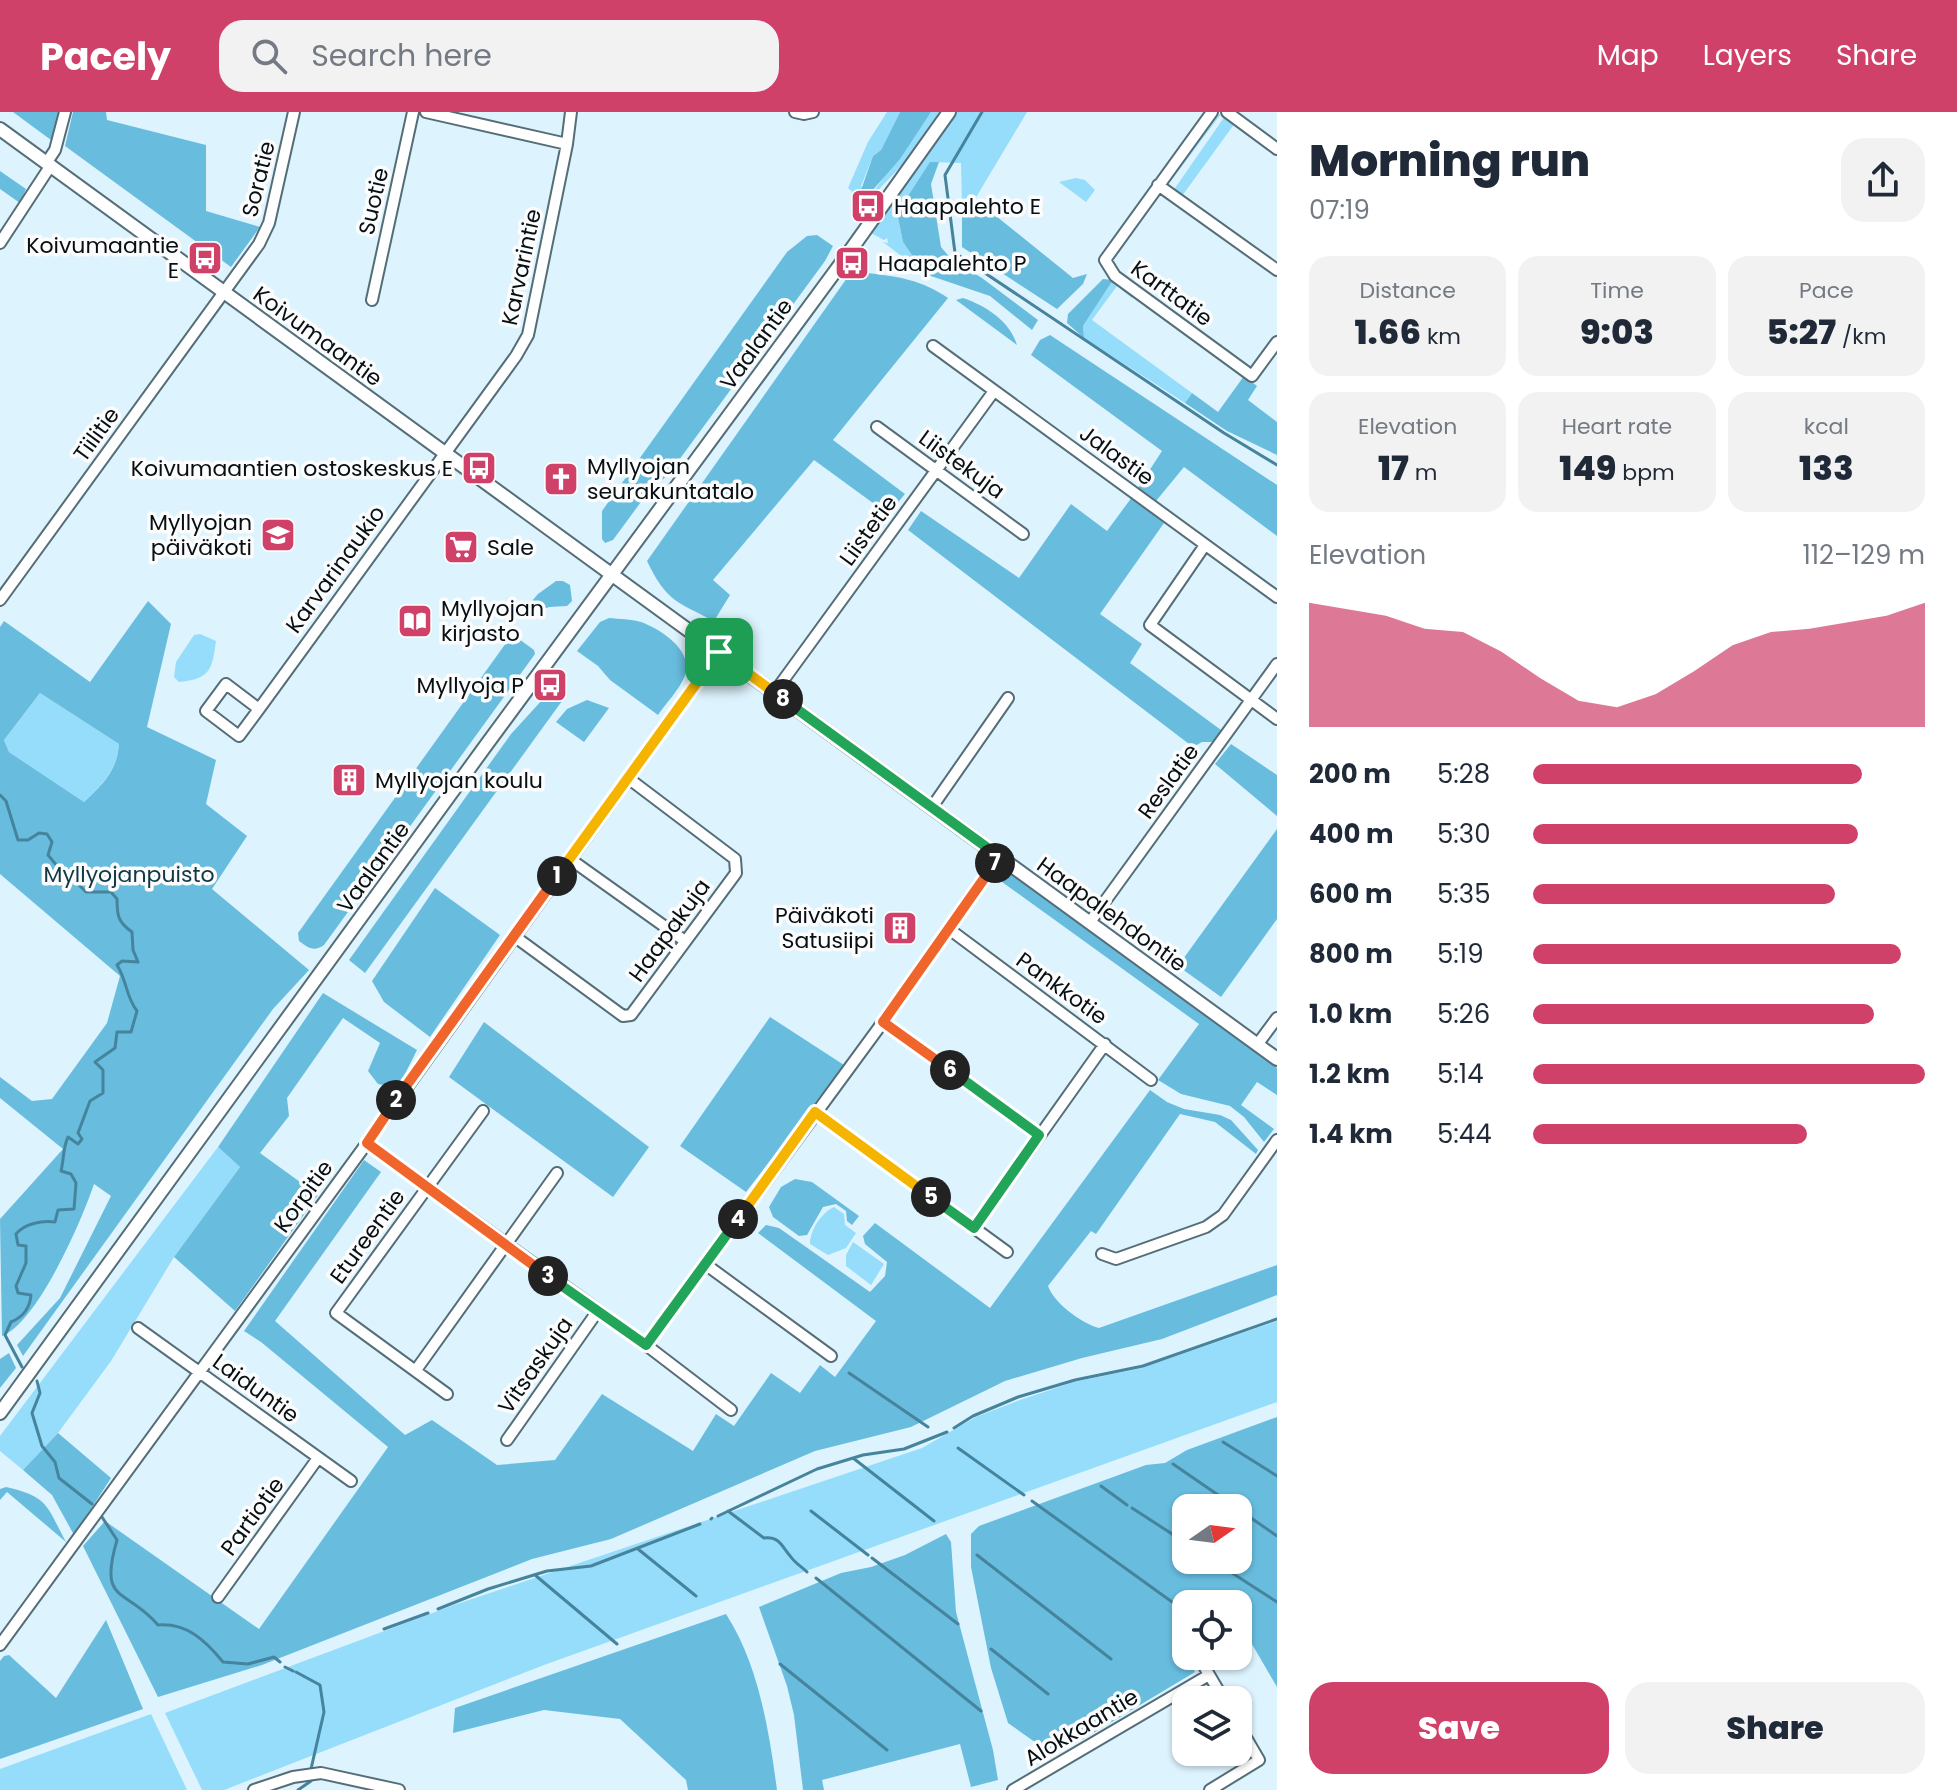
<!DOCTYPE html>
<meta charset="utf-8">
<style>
:root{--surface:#fff;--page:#f2f2f3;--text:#1f2937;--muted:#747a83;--accent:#d0416a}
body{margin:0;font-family:Poppins,sans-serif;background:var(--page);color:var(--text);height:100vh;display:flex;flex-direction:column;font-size:30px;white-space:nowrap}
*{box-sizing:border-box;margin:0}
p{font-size:26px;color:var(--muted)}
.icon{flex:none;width:44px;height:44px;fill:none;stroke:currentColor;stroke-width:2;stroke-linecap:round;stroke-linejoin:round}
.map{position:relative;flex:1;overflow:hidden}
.panel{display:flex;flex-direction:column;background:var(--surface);width:680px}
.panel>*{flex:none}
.needle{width:52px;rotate:76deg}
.buttons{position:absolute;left:1172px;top:1382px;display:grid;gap:16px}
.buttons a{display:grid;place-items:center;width:80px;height:80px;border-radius:16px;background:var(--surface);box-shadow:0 2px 6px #0004;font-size:40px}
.pin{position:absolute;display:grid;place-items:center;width:68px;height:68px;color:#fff;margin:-34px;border-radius:16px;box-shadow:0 4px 12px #0006}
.km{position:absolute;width:40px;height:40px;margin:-20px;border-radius:50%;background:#222;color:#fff;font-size:22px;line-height:40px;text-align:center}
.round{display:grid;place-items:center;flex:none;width:84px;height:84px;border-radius:24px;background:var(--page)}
.head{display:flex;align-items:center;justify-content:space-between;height:136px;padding:0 32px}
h1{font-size:44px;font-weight:800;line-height:60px}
.metrics{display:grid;grid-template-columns:repeat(3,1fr);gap:12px;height:136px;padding:8px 32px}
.metrics div{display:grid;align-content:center;border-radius:20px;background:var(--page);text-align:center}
.metrics b{font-size:34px;font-weight:800}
.metrics small{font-size:22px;font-weight:400}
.metrics p{font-size:22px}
.chart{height:224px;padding:16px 32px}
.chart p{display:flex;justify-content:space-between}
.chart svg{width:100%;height:144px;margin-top:8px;fill:var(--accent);opacity:.7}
.primary-button{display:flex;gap:16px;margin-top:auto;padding:16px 32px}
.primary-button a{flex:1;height:92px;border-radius:24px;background:var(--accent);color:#fff;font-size:32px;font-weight:800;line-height:92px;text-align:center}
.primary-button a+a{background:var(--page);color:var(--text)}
ul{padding:0 32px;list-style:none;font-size:26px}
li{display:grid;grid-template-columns:128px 96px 1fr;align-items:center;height:60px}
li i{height:20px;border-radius:10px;background:var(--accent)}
header{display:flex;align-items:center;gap:48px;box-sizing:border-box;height:112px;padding:0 40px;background:var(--accent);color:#fff}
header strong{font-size:38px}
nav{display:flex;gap:44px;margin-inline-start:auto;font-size:28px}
.search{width:560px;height:72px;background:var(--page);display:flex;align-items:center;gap:20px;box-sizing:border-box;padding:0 28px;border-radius:24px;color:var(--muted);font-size:30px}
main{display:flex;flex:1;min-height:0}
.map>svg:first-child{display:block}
</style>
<header>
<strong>Pacely</strong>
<div class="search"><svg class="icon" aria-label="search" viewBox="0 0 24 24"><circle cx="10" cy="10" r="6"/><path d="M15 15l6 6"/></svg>Search here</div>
<nav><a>Map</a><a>Layers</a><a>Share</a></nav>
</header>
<main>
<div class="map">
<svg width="1277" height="1678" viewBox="0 0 1277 1678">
<rect width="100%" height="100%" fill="#ddf3fd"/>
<path fill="#95ddfa" d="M887 0H900L881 38 873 44 861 74 869 86 931 0H939L904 51 866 91 848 76 868 30Z
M957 0H1027L975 87 962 92 961 51 931 50 897 101 903 130 925 162 883 130 888 131 887 126 884 128 871 121Z
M1221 2 1170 70 1169 67 1215 3Z
M1225 4 1235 11 1182 84 1173 79Z
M1076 66 1085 68 1095 78 1086 90 1059 70Z
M1113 168 1134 183 1132 186 1117 174 1092 208 1192 281 1185 291 1084 226 1083 214Z
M200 522 216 529C212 557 211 567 179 570L174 565 176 550 194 523Z
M40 581 119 632C117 659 102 672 84 690L9 640 4 628Z
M218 1035 240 1055 174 1145 111 1249 58 1321 23 1358 0 1339V1324Z
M834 1095 844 1102 845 1113 856 1121 846 1136 828 1143 810 1132C810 1118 821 1101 834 1095Z
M853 1130 884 1152 871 1173 846 1154V1143Z
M1277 1209V1290L544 1553 224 1678H202L165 1601 454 1493 922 1336 976 1305 1020 1288 1074 1270 1142 1256Z
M151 1602 187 1678H0V1657Z"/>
<path fill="#68bddf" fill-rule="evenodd" d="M13 0H59L51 28Z
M73 0H106L107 8 206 33V99L260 115 231 155 65 34Z
M900 0H931L900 47 865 87 860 81 873 44 881 38Z
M930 50H939L931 72 941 135 952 148 982 166 1038 208 1032 218 990 184 925 162 903 130 897 101Z
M0 59 26 77 20 91 0 77Z
M975 87 1073 166 1087 162 1083 172 1057 197 962 135V92Z
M817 123 833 134 825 149 668 363 649 379 613 428 605 431 602 427V399L787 140 807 124Z
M866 161C897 164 922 168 948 186L833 328 905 382 888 402 814 348 713 468 730 483 714 509C677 490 666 489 647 449L847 166Z
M1103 167 1113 168 1083 214 1084 226 1067 211 1068 202Z
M963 186C986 194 1010 209 1017 233L956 188Z
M1050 223 1277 373V424L1184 355 1156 389 1138 376 1162 339 1031 243 1040 228Z
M1244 264 1257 274 1248 288 1277 310V343L1227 319 1185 291 1192 281 1218 300Z
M1132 385 1164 411 1100 502 1142 532 1130 551 1221 618 1214 630H1202L1193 635 908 418 921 399 1019 466 1071 392 1107 419Z
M556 469H563L570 473 572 489 567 494 549 495 527 504 525 497 538 482Z
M148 489 171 512 147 615 216 648 206 692 247 724 212 777 309 858 273 897 23 1244 17 1233 60 1186 111 1084 94 1072C82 1108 38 1210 2 1224L0 1107 63 1037 0 986V965L32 989 52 987 107 911 120 864 0 762V515L4 509 90 570ZM40 581 119 632C117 659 103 672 84 690L9 640 4 628Z
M609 506C619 507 631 507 641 510 660 517 690 536 686 559 684 573 666 591 658 603L610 568 598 554 577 539 600 510Z
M512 527H519L534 538 535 542 324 833C314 840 308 836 299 829L298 821 506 531Z
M543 587 562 589 365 861 349 848 511 622Z
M587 588 609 596 584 630 556 610 567 597Z
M1231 632 1277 663V704L1215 652Z
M1277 717V807L1221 885 1178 854Z
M1010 761 1277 956V983L1257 970 1241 993 1274 1017 1264 1030 1244 1005 1230 994 1181 982 1158 968 1199 912 1002 770Z
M435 776 500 823 430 925 384 890 372 869Z
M323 881 417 938 398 976 378 972 368 959 380 931 343 906 287 986 289 1004 260 1041 318 1083 235 1199 174 1145 240 1055 218 1035Z
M770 905 844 953 746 1080 680 1034Z
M484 910 649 1035 613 1085 449 965Z
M1150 978 1167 990 1184 997 1220 1003 1231 1008 1258 1038 1256 1042 1215 1010 1180 1002 1096 1122 1091 1119 1048 1174C1054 1191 1081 1211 1099 1216L1277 1153V1183L1162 1227 1082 1246 1005 1269 911 1315 815 1339 611 1427 532 1447 262 1553 158 1585 83 1434 105 1409 259 1517 388 1335 261 1230 244 1219 364 1048 381 1060 275 1209 405 1323 432 1308 497 1353 555 1348 602 1282 693 1339 716 1302 734 1314 771 1261 800 1281 820 1253 835 1265 876 1209 758 1121 766 1113 779 1116 870 1180 885 1164 887 1150 865 1132 863 1124 875 1111 990 1196Z
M795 1067 812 1070 859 1104 852 1113 847 1109 846 1099 836 1092 823 1095 807 1123 799 1124 773 1105 769 1095 781 1075Z
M9 1241 16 1256 0 1276V1247Z
M1277 1305V1575L1238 1508V1492H1229L1227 1489 1221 1492H1186V1512L1173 1520 1195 1560 1085 1626 1052 1642 1008 1611 991 1556 971 1455V1422L979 1414 1146 1353 1165 1351 1187 1338ZM1186 1396H1238V1448H1186Z
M58 1321 111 1366 74 1423 52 1383 23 1358Z
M6 1375C49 1385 46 1393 66 1430L7 1380 0 1388V1377Z
M946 1422 951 1430 956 1500 993 1638 998 1668 971 1675 960 1632 822 1668 824 1678H803L794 1603 787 1574 759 1495 841 1461 871 1455 905 1443Z
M726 1502C759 1553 769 1619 777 1678H688L686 1668 620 1607 544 1598 453 1621 455 1596Z
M106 1508 143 1597 0 1647V1549L4 1544 9 1543 56 1586Z"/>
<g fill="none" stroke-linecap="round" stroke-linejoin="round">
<path stroke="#45849c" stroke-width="3" d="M982 0 945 63 955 141 1224 321 1277 353
M0 683 6 689 18 728H28L39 721 47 722 52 730 48 743 62 760H76L79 773 86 780H111L117 787C117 804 118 810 132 820L133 838 138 850 122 849 117 853C128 871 125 883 137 899L131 920H117L115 936 95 950 103 958V981L90 989 78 1021 82 1027 78 1032 68 1025C63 1035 64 1047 61 1059L71 1062 76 1071 74 1097 58 1098 55 1110C42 1108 24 1112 16 1122L18 1133 26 1134V1151L16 1174 18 1181 31 1183C30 1196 23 1205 11 1210L5 1223 22 1255
M849 1261 928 1315
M37 1269 40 1281 32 1301 42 1334 55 1350 59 1366 92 1392
M954 1316 973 1304 1018 1285 1075 1268 1143 1254 1277 1207
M1223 1330 1277 1364
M958 1336 1024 1383
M853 1346 934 1409
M1173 1352 1237 1396
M1101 1374 1127 1393
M1032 1389 1186 1500
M1132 1396 1186 1431
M1238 1397 1277 1424
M728 1399 764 1426C780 1424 782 1435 791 1445 795 1451 802 1455 807 1460
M811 1399 868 1443
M718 1404 817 1357 863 1343 904 1337 947 1320
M102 1405 117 1428C98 1493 126 1475 158 1513 187 1511 205 1528 223 1550L248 1552 274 1545 280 1550
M711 1407 712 1406
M638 1437 696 1484
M977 1443 1111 1547
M872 1446 958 1512
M1212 1448 1277 1490
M535 1463 617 1532
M816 1466 981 1599
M438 1497 488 1477 547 1459 591 1454 700 1412
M384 1517 428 1501
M991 1537 1048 1582
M780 1552 887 1638
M285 1555 293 1559
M296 1560 320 1573 324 1600 311 1657
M298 1678 311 1669"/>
<g stroke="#556d77" stroke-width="14">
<path id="minor" d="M426 0 567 32
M795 0 804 2 813 0
M1212 0 1105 148 1115 164 1252 264 1277 230
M1227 0 1277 37
M47 50 55 38 65 0
M1158 73 1277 158
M0 131 51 53
M372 188 413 0
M933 234 1277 485
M877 315 1023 422
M1205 433 1150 513 1277 607
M0 488 259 132 269 111 294 0
M774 581 994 279
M259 597 226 572 206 599 239 624 259 597 516 244 528 223 567 32 571 0
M932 695 1008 586
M570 747 685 829
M1090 810 1277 552
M949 817 1151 968
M514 824 623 904 631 903 736 761 735 747 628 666
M883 910 1039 1023
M1257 933 1277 906
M815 1000 1007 1140
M367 1031 646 1233 731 1298
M974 1116 1105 932
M1102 1142 1116 1147 1206 1115 1223 1103 1277 1028
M705 1152 831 1244
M138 1216 351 1369
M646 1233 883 910 1000 745
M416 1258 557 1061
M447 1282 336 1201 483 999
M507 1328 597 1200
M218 1485 318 1346
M0 1533 367 1031 719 540
M1198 1544 1224 1588
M254 1678 293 1665 321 1661 399 1678
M1013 1678 1209 1563
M1210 1678 1259 1648 1238 1612"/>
</g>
<g stroke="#556d77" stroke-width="16">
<path id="tertiary" d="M0 17 1277 947
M0 1301 484 636 845 146 949 0"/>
</g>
<use href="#minor" stroke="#fff" stroke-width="10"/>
<use href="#tertiary" stroke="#fff" stroke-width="12"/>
</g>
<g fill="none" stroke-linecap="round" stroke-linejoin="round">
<g stroke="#fff" stroke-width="16">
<path id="split-1" d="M557 764 719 540"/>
</g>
<g stroke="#fff" stroke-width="16">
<path id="split-2" d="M396 988 557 764"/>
</g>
<g stroke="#fff" stroke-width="16">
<path id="split-3" d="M396 988 367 1031 548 1164"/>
</g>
<g stroke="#fff" stroke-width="16">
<path id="split-4" d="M548 1164 646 1233 738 1107"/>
</g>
<g stroke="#fff" stroke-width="16">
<path id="split-5" d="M738 1107 815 1000 931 1085"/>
</g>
<g stroke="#fff" stroke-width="16">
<path id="split-6" d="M931 1085 974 1116 1039 1023 950 958"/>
</g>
<g stroke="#fff" stroke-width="16">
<path id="split-7" d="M950 958 883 910 995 751"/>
</g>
<g stroke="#fff" stroke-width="16">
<path id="split-8" d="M783 587 1000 745 995 751"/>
</g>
<g stroke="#fff" stroke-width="16">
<path id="split-9" d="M719 540 783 587"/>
</g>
<use href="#split-1" stroke="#f5b400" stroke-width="10"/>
<use href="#split-2" stroke="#f0652b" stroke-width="10"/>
<use href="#split-3" stroke="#f0652b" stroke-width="10"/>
<use href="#split-4" stroke="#22a559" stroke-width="10"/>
<use href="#split-5" stroke="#f5b400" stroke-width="10"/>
<use href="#split-6" stroke="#22a559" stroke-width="10"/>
<use href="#split-7" stroke="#f0652b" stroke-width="10"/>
<use href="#split-8" stroke="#22a559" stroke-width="10"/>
<use href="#split-9" stroke="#f5b400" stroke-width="10"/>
</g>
<defs>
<g id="bus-square" transform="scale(1.8)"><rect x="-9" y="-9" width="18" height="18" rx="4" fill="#d0416a" stroke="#fcfcfc"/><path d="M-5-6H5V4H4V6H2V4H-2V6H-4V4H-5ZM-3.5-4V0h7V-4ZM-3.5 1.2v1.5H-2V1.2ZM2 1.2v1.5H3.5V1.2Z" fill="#fff"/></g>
<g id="church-square" transform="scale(1.8)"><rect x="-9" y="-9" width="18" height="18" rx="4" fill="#d0416a" stroke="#fcfcfc"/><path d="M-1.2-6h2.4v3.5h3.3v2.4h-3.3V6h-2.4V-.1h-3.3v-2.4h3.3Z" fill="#fff"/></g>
<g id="school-square" transform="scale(1.8)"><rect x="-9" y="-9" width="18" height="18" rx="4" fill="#d0416a" stroke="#fcfcfc"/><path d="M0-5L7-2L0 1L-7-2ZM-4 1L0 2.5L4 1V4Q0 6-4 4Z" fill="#fff"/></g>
<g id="supermarket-square" transform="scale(1.8)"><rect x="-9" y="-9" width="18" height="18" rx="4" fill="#d0416a" stroke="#fcfcfc"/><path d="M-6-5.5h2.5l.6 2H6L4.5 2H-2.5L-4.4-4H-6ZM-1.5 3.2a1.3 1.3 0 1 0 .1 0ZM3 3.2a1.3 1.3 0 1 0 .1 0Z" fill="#fff"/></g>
<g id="library-square" transform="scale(1.8)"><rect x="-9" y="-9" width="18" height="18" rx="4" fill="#d0416a" stroke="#fcfcfc"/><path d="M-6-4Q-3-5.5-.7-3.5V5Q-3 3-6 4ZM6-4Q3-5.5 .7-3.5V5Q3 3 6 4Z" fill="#fff"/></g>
<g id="building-square" transform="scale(1.8)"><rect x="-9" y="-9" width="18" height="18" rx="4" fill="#d0416a" stroke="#fcfcfc"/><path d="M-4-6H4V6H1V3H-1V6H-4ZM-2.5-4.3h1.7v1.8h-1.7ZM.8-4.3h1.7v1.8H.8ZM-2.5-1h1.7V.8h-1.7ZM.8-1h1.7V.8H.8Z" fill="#fff"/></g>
</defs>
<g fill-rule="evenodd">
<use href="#bus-square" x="868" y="94"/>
<use href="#bus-square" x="205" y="146"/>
<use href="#bus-square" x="852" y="151"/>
<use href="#bus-square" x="479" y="356"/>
<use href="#church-square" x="561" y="367"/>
<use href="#school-square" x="278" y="423"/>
<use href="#supermarket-square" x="461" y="435"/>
<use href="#library-square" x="415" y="509"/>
<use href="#bus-square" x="550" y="573"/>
<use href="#building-square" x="349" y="668"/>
<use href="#building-square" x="900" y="816"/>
</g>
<g text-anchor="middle" stroke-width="7" stroke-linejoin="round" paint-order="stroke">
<g font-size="22" fill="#060f13" stroke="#fcfcfc">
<text transform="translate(258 67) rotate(-76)" y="8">Soratie</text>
<text transform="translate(373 89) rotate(-77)" y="8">Suotie</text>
<text transform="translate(521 155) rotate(-78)" y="8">Karvarintie</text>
<text transform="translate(1172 181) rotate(36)" y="8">Karttatie</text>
<text transform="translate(318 224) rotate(36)" y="8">Koivumaantie</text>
<text transform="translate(756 232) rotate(-54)" y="8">Vaalantie</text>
<text transform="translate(96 322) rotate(-54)" y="8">Tiilitie</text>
<text transform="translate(1117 343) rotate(36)" y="8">Jalastie</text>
<text transform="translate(962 352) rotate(36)" y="8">Liistekuja</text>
<text transform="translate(868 418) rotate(-54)" y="8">Liistetie</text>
<text transform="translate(335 457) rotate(-54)" y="8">Karvarinaukio</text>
<text transform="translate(1168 669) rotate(-54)" y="8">Reslatie</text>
<text transform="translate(373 755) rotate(-54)" y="8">Vaalantie</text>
<text transform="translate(1112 802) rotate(36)" y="8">Haapalehdontie</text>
<text transform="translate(669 818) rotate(-54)" y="8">Haapakuja</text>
<text transform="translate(1062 876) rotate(36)" y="8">Pankkotie</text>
<text transform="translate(303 1084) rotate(-54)" y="8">Korpitie</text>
<text transform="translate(367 1124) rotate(-54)" y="8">Etureentie</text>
<text transform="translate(535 1253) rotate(-55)" y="8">Vitsaskuja</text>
<text transform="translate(256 1276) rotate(36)" y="8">Laiduntie</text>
<text transform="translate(252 1404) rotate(-54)" y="8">Partiotie</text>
<text transform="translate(1081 1615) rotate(-31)" y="8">Alokkaantie</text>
</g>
<g font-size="22" fill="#060f13" stroke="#fcfcfc" text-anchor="start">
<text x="894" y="102">Haapalehto E</text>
<text x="179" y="141" text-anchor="end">Koivumaantie<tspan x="179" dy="25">E</tspan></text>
<text x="878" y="159">Haapalehto P</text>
<text x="587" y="362">Myllyojan<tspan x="587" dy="25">seurakuntatalo</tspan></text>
<text x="453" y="364" text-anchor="end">Koivumaantien ostoskeskus E</text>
<text x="252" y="418" text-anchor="end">Myllyojan<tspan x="252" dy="25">päiväkoti</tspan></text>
<text x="487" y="443">Sale</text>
<text x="441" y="504">Myllyojan<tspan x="441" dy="25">kirjasto</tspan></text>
<text x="524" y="581" text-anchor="end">Myllyoja P</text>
<text x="375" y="676">Myllyojan koulu</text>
<text x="874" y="811" text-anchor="end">Päiväkoti<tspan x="874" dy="25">Satusiipi</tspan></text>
</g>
<g font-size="22" fill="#103846" stroke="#fcfcfc">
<text x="129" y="770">Myllyojanpuisto</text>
</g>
</g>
</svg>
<div class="buttons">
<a><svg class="needle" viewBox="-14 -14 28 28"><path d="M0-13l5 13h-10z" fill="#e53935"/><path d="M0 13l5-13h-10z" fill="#747a83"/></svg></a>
<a><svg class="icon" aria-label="locate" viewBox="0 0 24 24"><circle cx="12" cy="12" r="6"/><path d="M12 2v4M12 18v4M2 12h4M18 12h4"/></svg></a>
<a><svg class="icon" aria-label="layers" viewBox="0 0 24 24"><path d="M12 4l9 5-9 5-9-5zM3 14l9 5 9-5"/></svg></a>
</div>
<div class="pin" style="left:719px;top:540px;background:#1e9e55"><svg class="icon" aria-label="arrive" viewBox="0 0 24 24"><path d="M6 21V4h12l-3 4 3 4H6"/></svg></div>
<b class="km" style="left:557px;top:764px">1</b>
<b class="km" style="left:396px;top:988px">2</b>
<b class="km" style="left:548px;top:1164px">3</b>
<b class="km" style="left:738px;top:1107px">4</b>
<b class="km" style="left:931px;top:1085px">5</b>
<b class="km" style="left:950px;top:958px">6</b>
<b class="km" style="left:995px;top:751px">7</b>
<b class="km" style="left:783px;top:587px">8</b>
</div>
<section class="panel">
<div class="head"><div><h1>Morning run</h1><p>07:19</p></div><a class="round"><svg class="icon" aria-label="share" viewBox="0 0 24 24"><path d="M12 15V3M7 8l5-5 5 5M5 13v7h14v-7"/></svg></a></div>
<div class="metrics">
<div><p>Distance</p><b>1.66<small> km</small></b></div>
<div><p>Time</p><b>9:03</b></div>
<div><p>Pace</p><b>5:27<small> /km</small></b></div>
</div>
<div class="metrics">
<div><p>Elevation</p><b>17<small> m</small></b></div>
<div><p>Heart rate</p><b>149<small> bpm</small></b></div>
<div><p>kcal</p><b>133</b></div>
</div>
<div class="chart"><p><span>Elevation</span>112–129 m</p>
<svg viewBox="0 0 160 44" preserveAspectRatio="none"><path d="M0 44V6L10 8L20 10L30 14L40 15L50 21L60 29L70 36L80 38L90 34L100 27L110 19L120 15L130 14L140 12L150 10L160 6V44z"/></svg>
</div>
<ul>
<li><b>200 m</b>5:28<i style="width:84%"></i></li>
<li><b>400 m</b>5:30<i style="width:83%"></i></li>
<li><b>600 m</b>5:35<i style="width:77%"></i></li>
<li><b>800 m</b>5:19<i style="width:94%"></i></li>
<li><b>1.0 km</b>5:26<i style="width:87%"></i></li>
<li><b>1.2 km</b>5:14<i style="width:100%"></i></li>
<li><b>1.4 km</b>5:44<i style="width:70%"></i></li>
</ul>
<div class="primary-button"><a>Save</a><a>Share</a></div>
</section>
</main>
